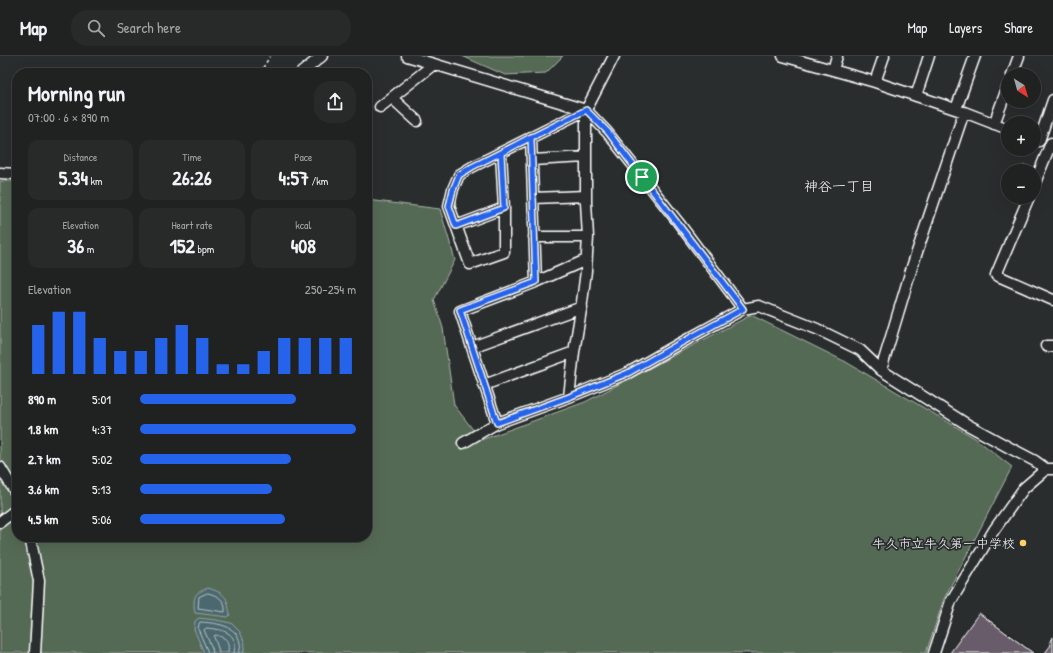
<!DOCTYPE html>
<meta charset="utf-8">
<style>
:root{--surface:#202222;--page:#282a2a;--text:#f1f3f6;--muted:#a2a4a5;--line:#3d3f40;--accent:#2563eb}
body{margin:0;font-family:"Patrick Hand","Klee One",sans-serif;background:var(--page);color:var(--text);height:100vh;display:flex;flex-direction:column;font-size:15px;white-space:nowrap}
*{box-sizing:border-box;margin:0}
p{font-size:13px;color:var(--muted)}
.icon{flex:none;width:22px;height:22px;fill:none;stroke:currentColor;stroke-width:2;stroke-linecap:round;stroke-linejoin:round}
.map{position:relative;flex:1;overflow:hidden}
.side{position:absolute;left:12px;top:12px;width:360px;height:474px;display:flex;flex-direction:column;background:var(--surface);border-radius:16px;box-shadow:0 4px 16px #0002,0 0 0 1px var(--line)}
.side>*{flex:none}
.needle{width:26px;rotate:143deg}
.buttons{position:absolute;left:1001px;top:12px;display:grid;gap:8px}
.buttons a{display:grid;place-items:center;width:40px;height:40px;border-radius:50%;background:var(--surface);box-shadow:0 4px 16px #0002,0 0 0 1px var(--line);font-size:20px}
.pin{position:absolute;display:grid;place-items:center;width:34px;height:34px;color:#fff;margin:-17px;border:2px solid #fff;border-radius:50%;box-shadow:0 1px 4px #0007}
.round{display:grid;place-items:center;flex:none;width:42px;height:42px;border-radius:16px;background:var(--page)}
.overview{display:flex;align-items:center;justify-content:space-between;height:68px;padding:0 16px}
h1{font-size:22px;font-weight:700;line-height:30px}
.metrics{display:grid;grid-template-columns:repeat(3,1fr);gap:6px;height:68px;padding:4px 16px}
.metrics div{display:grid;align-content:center;border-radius:10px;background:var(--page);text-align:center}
.metrics b{font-size:20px;font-weight:700}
.metrics small{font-size:11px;font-weight:400}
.metrics p{font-size:11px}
.chart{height:112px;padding:8px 16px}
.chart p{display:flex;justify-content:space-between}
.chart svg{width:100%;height:72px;margin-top:4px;stroke:var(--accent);stroke-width:6}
ul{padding:0 16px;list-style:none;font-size:13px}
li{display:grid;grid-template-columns:64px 48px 1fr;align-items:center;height:30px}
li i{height:10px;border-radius:5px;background:var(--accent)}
header{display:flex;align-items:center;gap:24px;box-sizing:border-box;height:56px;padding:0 20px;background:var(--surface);border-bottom:1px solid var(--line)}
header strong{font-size:19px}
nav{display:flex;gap:22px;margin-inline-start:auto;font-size:14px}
.search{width:280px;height:36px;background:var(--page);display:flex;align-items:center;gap:10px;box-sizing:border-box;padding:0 14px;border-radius:16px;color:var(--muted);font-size:15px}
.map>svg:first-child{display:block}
</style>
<header>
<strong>Map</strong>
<div class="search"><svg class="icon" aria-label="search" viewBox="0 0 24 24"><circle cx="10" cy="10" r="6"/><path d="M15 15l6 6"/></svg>Search here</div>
<nav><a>Map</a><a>Layers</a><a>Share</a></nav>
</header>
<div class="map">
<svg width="1053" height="597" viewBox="0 0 1053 597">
<defs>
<filter id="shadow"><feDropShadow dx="3.5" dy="2" stdDeviation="1" flood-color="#0009"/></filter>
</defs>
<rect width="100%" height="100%" fill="#2a2d2e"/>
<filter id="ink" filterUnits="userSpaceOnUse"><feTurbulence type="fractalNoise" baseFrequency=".025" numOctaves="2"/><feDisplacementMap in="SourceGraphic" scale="8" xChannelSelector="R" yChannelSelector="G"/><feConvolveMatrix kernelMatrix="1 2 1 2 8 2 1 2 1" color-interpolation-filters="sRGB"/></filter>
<g filter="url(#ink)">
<path fill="#556a55" stroke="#aab4aa" d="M462 0H563L546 17 505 19Z
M0 125H17V481H367V144L440 153 455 204 434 244 443 272 454 349 481 384 585 346 751 259 846 306 975 382 1012 411 944 543 926 597H0Z"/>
<path fill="#4b686e" stroke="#93a4a8" d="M208 532C226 538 227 540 230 559L228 561 195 557C194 553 194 550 194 546 195 536 199 536 208 532Z
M199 562 216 564 231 567 240 576 245 588 243 597H204L194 573 195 565Z"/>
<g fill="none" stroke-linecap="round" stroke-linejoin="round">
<path stroke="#b7c3c5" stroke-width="1" d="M208 537C219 540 226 544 225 556L198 552 199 541Z
M208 597 207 594 198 573 199 568 200 566C216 567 237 569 240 587 241 590 240 594 239 597
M213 597 212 592 204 574 206 572C217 573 232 574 235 587 236 590 234 594 234 597
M219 597 218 592 214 581 215 579C228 582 229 585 228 597"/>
</g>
<path fill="#685c6b" stroke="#fff" filter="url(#shadow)" d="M1024 109 1038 114 1034 123V115H1021Z
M1013 141H1026L1025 145Z
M979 557 1033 597H950Z
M1053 581V597H1045L1051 589 1049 587Z"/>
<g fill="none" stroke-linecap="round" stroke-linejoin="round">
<g stroke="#fff" stroke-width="13">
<path id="minor" d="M407 0 586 54 607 76 678 166 743 253
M783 0 875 26 964 56 1008 73
M833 14 837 0
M301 17 322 0
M1012 19 1019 0
M875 26 884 0
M916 40 929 0
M392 42 417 65
M380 51 434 8
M956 53 975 0
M994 68 1008 30
M531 81 536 226
M1039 85 1053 44
M501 97 504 152V196L470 208 449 150 453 133 459 119 472 111 586 54
M532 104 586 101
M0 117 17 118
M1034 129 1051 87
M1029 141 996 219 1053 244
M533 142 586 140
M456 170 504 152
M534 181H588
M1046 290H1053
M472 291 582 251
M881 314 912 211 964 56
M484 329 574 296
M569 341 574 296 581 254 586 215 588 181 586 146V54L614 0
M497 367 460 255 536 226 586 204
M463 387 497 367 569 341 628 317 679 288 743 253 759 250 817 273 860 294 881 314 968 369 1010 392 1035 405 1046 413H1053
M0 411 17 439
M0 466 17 453
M30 481 39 525 35 597
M934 597 951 545 994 474 1024 432 1046 413"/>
</g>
<path stroke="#fff" stroke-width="1.5" stroke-dasharray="3 3" stroke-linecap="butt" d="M260 17 270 0"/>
<use href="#minor" stroke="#2a2d2e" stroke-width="10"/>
</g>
</g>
<g fill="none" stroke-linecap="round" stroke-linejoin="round" filter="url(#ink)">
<g stroke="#fff" stroke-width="8">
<path id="route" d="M642 121 608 76 586 54 472 111 459 119 453 134 449 150 456 170 504 152 501 97 531 81 536 226 460 254 497 367 569 341 628 317 679 288 743 253 642 121"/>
</g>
<use href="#route" stroke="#2563eb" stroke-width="5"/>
</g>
<circle fill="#ffd166" stroke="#2a2d2e" stroke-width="1.5" cx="1023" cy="487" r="4"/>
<g text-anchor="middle" stroke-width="3.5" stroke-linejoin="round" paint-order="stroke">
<g font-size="13" fill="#fff" stroke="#2a2d2e" text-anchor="end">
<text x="1015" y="492">牛久市立牛久第一中学校</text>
</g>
<g font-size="14" fill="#fff" stroke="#2a2d2e">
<text x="839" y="135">神谷一丁目</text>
</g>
</g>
</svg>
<div class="buttons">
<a><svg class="needle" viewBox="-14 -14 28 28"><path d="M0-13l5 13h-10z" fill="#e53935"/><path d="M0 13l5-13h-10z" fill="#a2a4a5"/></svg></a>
<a>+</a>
<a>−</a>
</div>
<div class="pin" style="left:642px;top:121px;background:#1e9e55"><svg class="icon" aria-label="arrive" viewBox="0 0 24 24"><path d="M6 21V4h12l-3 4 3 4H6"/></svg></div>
<section class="side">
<div class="overview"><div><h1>Morning run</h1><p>07:00 · 6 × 890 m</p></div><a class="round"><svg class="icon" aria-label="share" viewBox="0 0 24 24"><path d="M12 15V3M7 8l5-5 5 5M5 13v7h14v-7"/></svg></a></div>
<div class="metrics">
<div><p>Distance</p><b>5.34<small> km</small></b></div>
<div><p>Time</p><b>26:26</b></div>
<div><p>Pace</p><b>4:57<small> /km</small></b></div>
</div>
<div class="metrics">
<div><p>Elevation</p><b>36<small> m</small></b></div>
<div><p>Heart rate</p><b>152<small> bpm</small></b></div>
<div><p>kcal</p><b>408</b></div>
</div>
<div class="chart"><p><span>Elevation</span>250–254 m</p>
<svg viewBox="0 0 160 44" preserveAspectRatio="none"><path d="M5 44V14M15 44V6M25 44V6M35 44V22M45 44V30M55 44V30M65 44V22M75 44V14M85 44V22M95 44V38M105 44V38M115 44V30M125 44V22M135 44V22M145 44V22M155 44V22"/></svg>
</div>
<ul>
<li><b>890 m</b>5:01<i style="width:72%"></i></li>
<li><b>1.8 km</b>4:37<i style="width:100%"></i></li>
<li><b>2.7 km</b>5:02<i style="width:70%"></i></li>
<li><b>3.6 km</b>5:13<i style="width:61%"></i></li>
<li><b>4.5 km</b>5:06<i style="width:67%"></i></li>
</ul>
</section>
</div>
